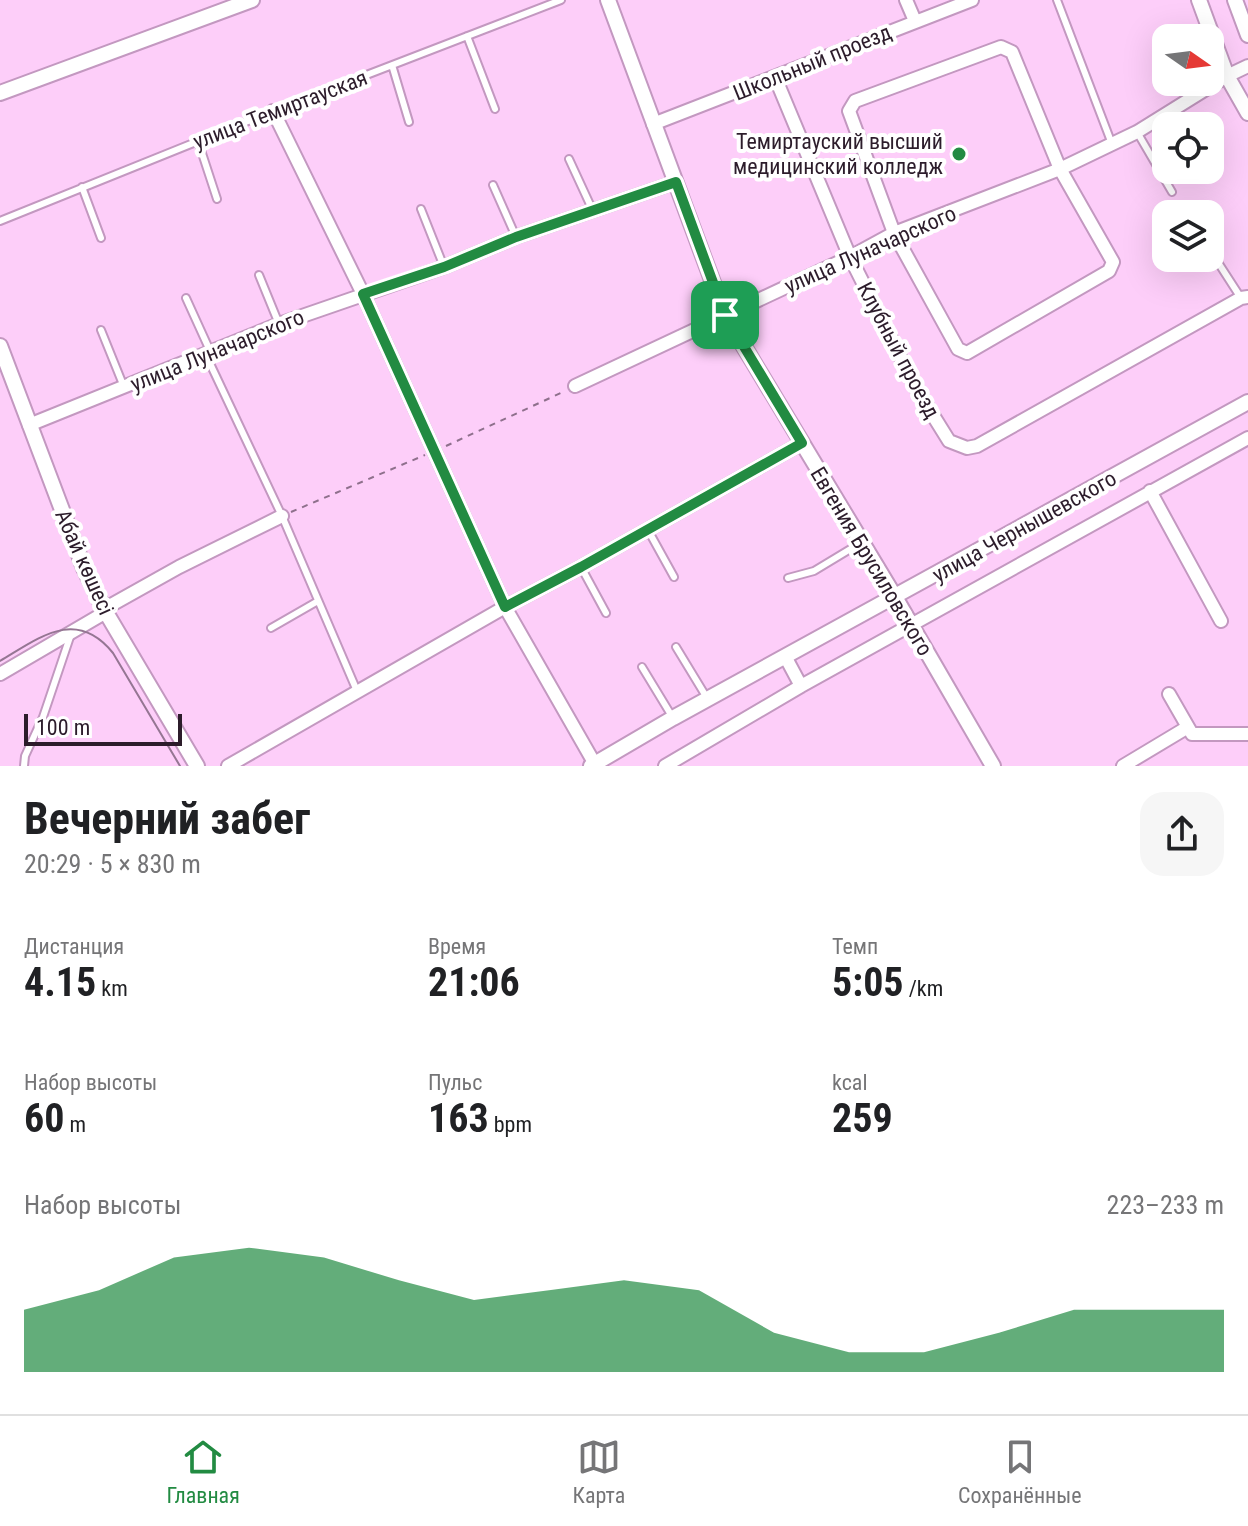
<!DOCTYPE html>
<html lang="ru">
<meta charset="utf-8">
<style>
:root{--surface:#fff;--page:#f6f6f6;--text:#202124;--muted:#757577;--line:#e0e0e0;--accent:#228b42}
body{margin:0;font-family:"Roboto Condensed",sans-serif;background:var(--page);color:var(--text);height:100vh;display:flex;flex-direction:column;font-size:30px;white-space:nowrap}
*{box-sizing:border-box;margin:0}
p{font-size:26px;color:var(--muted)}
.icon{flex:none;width:44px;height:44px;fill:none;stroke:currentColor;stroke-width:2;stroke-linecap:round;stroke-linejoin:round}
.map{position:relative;height:766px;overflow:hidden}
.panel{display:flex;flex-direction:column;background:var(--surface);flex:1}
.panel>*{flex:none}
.needle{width:52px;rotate:104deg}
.fabs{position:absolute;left:1152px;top:24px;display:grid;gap:16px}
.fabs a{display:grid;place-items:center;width:72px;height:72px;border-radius:16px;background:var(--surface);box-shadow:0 8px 32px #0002;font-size:40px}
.scale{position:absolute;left:24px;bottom:20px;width:158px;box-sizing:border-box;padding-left:8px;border:4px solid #2c1c2b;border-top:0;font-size:22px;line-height:28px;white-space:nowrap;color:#2c1c2b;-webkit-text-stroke:6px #fff;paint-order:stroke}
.pin{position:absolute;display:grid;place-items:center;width:68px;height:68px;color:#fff;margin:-34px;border-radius:16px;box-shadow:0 4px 12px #0006}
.round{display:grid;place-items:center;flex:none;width:84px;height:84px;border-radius:24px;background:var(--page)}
.overview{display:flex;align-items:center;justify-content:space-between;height:136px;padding:0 24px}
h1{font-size:44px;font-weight:700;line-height:60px}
.stats{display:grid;grid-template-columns:repeat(3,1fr);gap:12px;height:136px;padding:8px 24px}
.stats div{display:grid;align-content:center}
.stats b{font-size:40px;font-weight:700}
.stats small{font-size:22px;font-weight:400}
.stats p{font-size:22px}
.chart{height:224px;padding:16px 24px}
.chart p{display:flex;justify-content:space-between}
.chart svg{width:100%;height:144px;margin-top:8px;fill:var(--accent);opacity:.7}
.menu{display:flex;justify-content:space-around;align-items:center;height:112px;border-top:2px solid var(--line);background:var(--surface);font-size:22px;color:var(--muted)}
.menu a{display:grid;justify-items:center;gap:4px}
.menu .current{color:var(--accent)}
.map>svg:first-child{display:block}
</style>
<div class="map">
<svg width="1248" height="766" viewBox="0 0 1248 766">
<rect width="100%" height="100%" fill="#fdcef9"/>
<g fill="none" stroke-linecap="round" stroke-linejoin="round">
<g stroke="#c398c0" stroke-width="10">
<path id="service" d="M1057 0 1112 144
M467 36 495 109
M392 65 409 122
M1137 132 1172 192
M198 141 217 199
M569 159 593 211
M493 185 516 237
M82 187 101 238
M421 209 444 267
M0 221 273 111 561 0
M1210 250 1241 298
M259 275 279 324
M186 298 211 353
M101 330 124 387
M206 355 282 516 357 691
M648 530 674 577
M581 567 606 613
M788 578 814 571 862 542
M271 628 318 601
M676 647 707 698
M642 667 673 718
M24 766 25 756 43 717 71 634"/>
</g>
<g stroke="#c398c0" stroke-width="16">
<path id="minor" d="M906 0 915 21
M1001 47 1012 52 1060 169 1113 262 1109 271 967 353 958 349 894 233 849 111 855 101Z
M775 77 850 257 916 388 949 441 967 448 977 446 1241 298 1248 297
M273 111 363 294 505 607 596 766
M653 124 972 0
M575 386 850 257 894 233 1060 169 1112 144 1137 132 1227 76 1248 66
M29 425 279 324 444 267 516 237 676 182
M1150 491 1221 621
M104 609 179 567 282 516
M786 658 801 686
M0 674 106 612
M1169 694 1192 734H1248
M228 766 505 607 581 567 802 443
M665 766 801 686 1248 438
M1123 766 1188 727"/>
</g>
<g stroke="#c398c0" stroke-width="18">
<path id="tertiary" d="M608 0 725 315 895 597 993 766
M1199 0 1227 76 1248 113
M1235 0 1248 35
M0 93 252 0
M0 346 84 568 104 609 197 766
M591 766 673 718 1248 402"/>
</g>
<path stroke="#8e708c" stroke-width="2" stroke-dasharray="6 6" stroke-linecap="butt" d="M446 446 563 392
M291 512 425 455"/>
<use href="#service" stroke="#fff" stroke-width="6"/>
<use href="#minor" stroke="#fff" stroke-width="12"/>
<use href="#tertiary" stroke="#fff" stroke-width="14"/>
<path stroke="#957693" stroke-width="2" d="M0 661C39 638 76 607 113 653L180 766"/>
</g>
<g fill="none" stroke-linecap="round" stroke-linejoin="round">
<g stroke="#fff" stroke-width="16">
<path id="route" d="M676 182 725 315 802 443 581 567 505 607 363 294 444 267 516 237Z"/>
</g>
<use href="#route" stroke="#228b42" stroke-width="10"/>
</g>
<circle fill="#228b42" stroke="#fff" stroke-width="3" cx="959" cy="154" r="8"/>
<g text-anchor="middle" stroke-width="8" stroke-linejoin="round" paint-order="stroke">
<g font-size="22" fill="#2c1c2b" stroke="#fff">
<text transform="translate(812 62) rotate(-22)" y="8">Школьный проезд</text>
<text transform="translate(280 109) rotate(-21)" y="8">улица Темиртауская</text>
<text transform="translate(870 249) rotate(-24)" y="8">улица Луначарского</text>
<text transform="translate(217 350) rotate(-22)" y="8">улица Луначарского</text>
<text transform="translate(899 350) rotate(62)" y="8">Клубный проезд</text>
<text transform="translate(1024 526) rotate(-29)" y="8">улица Чернышевского</text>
<text transform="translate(872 561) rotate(59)" y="8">Евгения Брусиловского</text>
<text transform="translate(85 562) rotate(66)" y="8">Абай көшесі</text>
</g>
<g font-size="22" fill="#2c1c2b" stroke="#fff" text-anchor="end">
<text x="943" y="149">Темиртауский высший<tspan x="943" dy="25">медицинский колледж</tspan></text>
</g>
</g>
</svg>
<div class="fabs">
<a><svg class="needle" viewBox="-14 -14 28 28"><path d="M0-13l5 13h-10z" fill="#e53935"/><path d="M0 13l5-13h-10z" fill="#757577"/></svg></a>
<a><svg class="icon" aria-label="locate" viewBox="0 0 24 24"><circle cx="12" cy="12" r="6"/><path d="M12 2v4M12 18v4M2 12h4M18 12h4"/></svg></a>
<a><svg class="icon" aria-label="layers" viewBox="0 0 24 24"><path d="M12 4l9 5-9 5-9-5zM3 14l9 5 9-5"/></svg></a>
</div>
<div class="scale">100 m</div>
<div class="pin" style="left:725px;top:315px;background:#1e9e55"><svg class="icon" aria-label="arrive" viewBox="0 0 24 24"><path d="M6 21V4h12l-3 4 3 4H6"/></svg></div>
</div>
<section class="panel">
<div class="overview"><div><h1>Вечерний забег</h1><p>20:29 · 5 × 830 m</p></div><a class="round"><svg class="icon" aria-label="share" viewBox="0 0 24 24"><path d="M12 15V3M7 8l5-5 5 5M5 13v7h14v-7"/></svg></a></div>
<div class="stats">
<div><p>Дистанция</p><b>4.15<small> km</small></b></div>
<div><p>Время</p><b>21:06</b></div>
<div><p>Темп</p><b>5:05<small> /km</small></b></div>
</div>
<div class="stats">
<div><p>Набор высоты</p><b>60<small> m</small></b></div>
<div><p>Пульс</p><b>163<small> bpm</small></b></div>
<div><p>kcal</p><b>259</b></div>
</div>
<div class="chart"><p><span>Набор высоты</span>223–233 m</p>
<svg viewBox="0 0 160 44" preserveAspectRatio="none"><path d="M0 44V25L10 19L20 9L30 6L40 9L50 16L60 22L70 19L80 16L90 19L100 32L110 38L120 38L130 32L140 25L150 25L160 25V44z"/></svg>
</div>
</section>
<nav class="menu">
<a class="current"><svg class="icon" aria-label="home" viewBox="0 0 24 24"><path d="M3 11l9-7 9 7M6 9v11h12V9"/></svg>Главная</a>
<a><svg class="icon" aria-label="map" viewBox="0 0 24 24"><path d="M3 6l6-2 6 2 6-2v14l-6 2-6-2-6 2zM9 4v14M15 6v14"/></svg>Карта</a>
<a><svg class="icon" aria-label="saved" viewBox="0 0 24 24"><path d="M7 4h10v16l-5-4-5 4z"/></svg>Сохранённые</a>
</nav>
